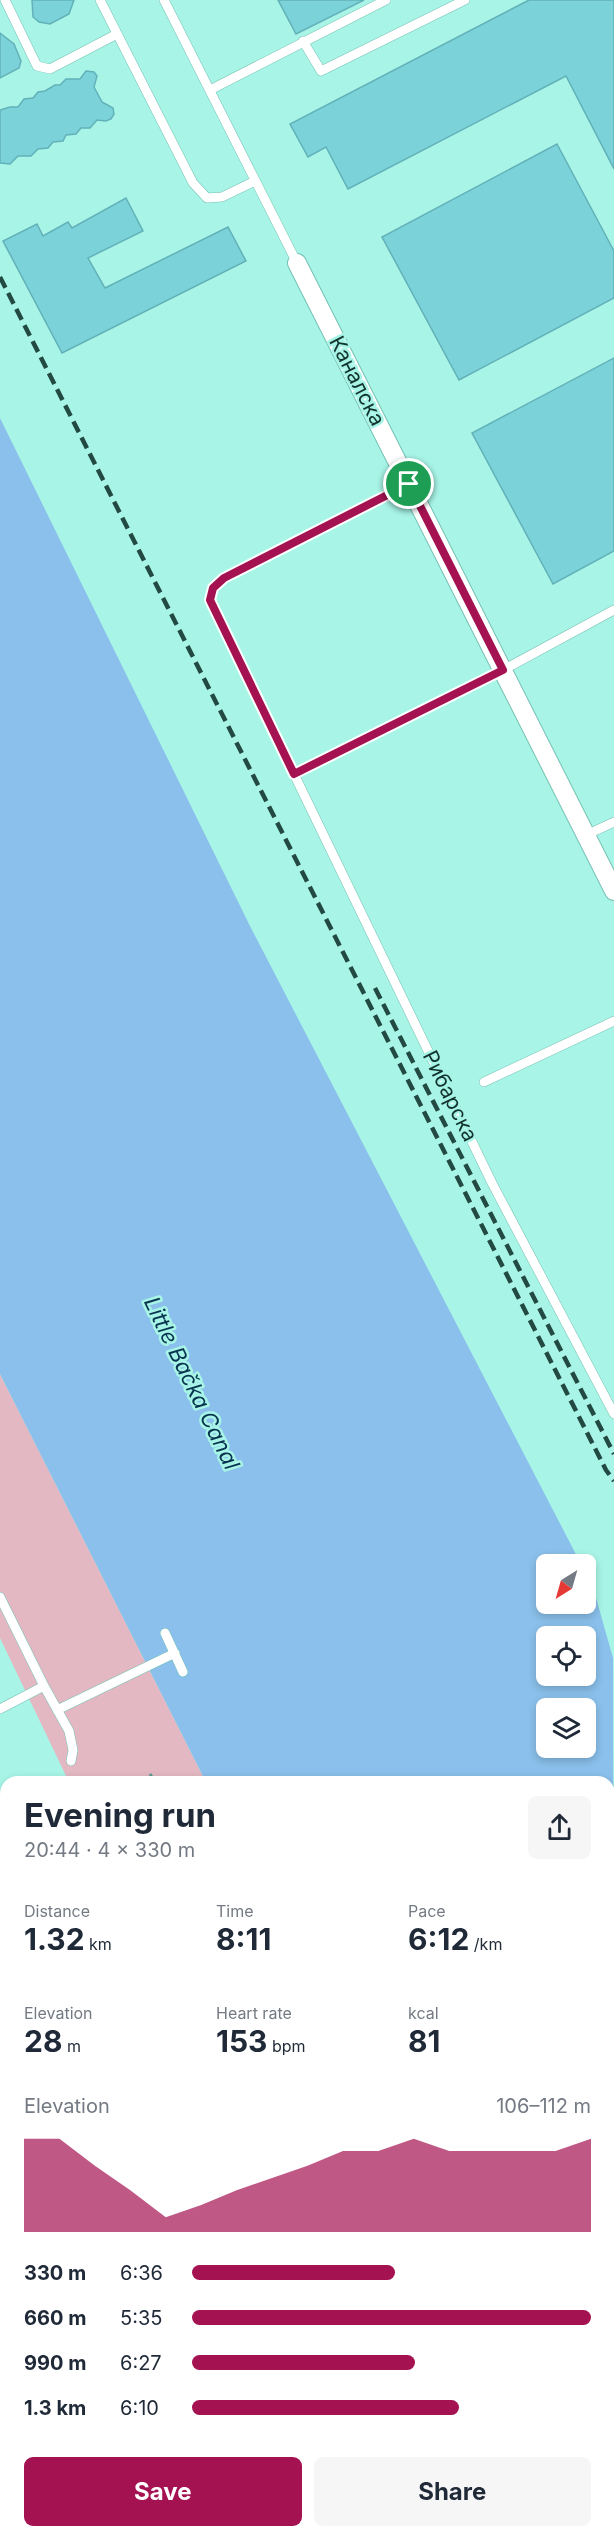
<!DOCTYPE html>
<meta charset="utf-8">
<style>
:root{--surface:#fff;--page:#f6f6f7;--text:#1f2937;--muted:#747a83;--accent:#a41252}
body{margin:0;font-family:Inter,sans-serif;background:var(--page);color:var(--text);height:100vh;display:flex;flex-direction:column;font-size:22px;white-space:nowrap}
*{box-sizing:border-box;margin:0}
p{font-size:20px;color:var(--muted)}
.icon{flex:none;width:33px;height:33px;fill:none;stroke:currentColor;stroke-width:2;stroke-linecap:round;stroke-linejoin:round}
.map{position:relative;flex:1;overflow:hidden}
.sheet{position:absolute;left:0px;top:1776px;width:615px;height:762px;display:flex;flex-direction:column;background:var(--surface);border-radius:18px 18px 0 0;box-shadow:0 3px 9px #0003}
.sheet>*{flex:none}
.needle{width:39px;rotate:217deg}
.fabs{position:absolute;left:536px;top:1554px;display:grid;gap:12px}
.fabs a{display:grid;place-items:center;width:60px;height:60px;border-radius:9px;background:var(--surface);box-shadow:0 3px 9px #0003;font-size:30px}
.pin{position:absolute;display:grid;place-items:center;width:51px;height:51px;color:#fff;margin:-26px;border:3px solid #fff;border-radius:50%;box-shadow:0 2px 6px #0007}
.round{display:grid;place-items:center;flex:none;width:63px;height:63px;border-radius:9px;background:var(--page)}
.overview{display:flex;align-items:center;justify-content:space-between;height:102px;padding:0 24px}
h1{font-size:33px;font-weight:700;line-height:45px}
.figures{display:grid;grid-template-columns:repeat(3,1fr);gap:9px;height:102px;padding:6px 24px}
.figures div{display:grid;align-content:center}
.figures b{font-size:30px;font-weight:700}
.figures small{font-size:16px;font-weight:400}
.figures p{font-size:16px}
.chart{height:168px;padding:12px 24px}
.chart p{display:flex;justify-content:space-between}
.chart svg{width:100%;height:108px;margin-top:6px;fill:var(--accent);opacity:.7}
.cta{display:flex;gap:12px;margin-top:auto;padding:12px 24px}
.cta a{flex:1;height:69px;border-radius:9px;background:var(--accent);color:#fff;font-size:24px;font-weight:700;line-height:69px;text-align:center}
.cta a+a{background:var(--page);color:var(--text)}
ul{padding:0 24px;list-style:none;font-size:20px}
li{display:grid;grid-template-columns:96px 72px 1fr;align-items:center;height:45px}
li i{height:15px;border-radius:8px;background:var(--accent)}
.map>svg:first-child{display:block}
</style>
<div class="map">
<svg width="614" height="2538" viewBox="0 0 614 2538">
<rect width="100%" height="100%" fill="#a8f5e7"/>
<path fill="#e3b8c2" d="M0 1374 206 1782H69L0 1638Z
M0 1817 6 1822V2135L0 2124Z
M609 2467 614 2475V2538H218L215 2532H609Z"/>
<path fill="#8ac0eb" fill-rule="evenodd" d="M0 418 250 926 581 1564H546V1604H585V1572L593 1587 613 1658 614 2475 609 2467V1782H206L0 1374ZM546 1636H585V1676H546ZM546 1708H585V1748H546Z"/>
<path fill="#7cd2d9" stroke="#62b1b8" stroke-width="1.5" d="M32 0H74L69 14 50 24 39 22 33 17Z
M278 0H364L296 34Z
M529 0H614V169L566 76 348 189 326 147 308 157 290 124Z
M0 33 14 44 21 61 19 68 0 78Z
M86 71 94 72 97 76 94 87 102 102 113 108 114 114 111 119 106 121 97 120 90 128H81L76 134 66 135 63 141 53 142 48 148 38 149 31 156H18L10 164 0 163V110L10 107H18L24 99 33 98 38 92 45 91 55 85H60L66 79H80Z
M557 144 614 251V298L459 380 382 237Z
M126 198 143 231 88 258 105 288 228 227 246 261 62 353 3 241 37 224 43 236 68 222 72 228Z
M614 358V551L553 584 472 433Z"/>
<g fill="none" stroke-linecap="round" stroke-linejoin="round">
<g stroke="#75c1b4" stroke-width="10">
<path id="lane" d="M5 0 37 66 50 69 117 34
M100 0 193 183 207 198 222 197 255 181
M164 0 297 263
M303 41 321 71 465 0
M210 90 386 0
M409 484 224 578 214 588 210 600 294 774 503 670 614 610
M294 774 492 1183 614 1414
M586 835 614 822
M484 1082 614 1021
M0 1597 44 1686 69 1731 73 1750 71 1761
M165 1633 183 1672
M0 1709 44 1686
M57 1710 175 1653
M0 2262 6 2274
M139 2532 142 2538"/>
</g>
<g stroke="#75c1b4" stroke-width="20">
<path id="street" d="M297 263 614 891"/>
</g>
<path stroke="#639b92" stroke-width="3" stroke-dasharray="3 4.5" stroke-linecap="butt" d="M150 1774 155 1782
M609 2525 614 2533
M546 2532 550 2538"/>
<use href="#lane" stroke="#fff" stroke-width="9"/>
<use href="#street" stroke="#fff" stroke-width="18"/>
<path stroke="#234943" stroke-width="4.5" stroke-dasharray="12 6" stroke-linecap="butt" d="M0 277 606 1470 614 1481
M375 988 614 1454"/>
</g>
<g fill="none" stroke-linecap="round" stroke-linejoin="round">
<g stroke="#fff" stroke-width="12">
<path id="route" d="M409 484 503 670 294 774 210 600 213 588 224 578Z"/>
</g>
<use href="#route" stroke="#a41252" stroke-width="8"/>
</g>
<g text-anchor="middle" stroke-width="5" stroke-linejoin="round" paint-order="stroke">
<g font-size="21" fill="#12332e" stroke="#a8f5e7">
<text transform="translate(357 381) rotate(63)" y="7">Каналска</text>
<text transform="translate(450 1096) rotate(64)" y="7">Рибарска</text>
</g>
<g font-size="22" font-style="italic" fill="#083450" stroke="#a8f5e7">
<text transform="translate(192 1383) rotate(64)" y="8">Little Bačka Canal</text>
</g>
</g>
</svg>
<div class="fabs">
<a><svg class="needle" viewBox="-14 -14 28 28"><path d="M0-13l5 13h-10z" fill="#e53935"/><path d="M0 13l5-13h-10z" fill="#747a83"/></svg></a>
<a><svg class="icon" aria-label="locate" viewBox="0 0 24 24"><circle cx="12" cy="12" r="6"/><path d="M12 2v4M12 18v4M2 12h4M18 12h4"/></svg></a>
<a><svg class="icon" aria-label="layers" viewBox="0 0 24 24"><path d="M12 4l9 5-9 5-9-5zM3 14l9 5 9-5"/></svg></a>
</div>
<div class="pin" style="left:409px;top:484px;background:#1e9e55"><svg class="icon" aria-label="arrive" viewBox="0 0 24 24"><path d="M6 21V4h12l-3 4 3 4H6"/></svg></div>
<section class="sheet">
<div class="overview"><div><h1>Evening run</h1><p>20:44 · 4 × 330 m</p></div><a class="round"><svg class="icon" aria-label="share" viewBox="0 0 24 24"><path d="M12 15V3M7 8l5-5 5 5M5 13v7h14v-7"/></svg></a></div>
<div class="figures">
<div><p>Distance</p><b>1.32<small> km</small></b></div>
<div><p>Time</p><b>8:11</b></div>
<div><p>Pace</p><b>6:12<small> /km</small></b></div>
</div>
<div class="figures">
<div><p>Elevation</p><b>28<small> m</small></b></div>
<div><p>Heart rate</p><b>153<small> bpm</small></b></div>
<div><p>kcal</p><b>81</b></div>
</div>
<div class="chart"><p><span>Elevation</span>106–112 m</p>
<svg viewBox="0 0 160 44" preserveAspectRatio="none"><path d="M0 44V6L10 6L20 17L30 27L40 38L50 33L60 27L70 22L80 17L90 11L100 11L110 6L120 11L130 11L140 11L150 11L160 6V44z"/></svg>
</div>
<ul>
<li><b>330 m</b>6:36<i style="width:51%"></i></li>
<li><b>660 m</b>5:35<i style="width:100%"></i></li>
<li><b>990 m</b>6:27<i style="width:56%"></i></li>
<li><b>1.3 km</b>6:10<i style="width:67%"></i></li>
</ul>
<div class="cta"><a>Save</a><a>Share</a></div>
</section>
</div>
